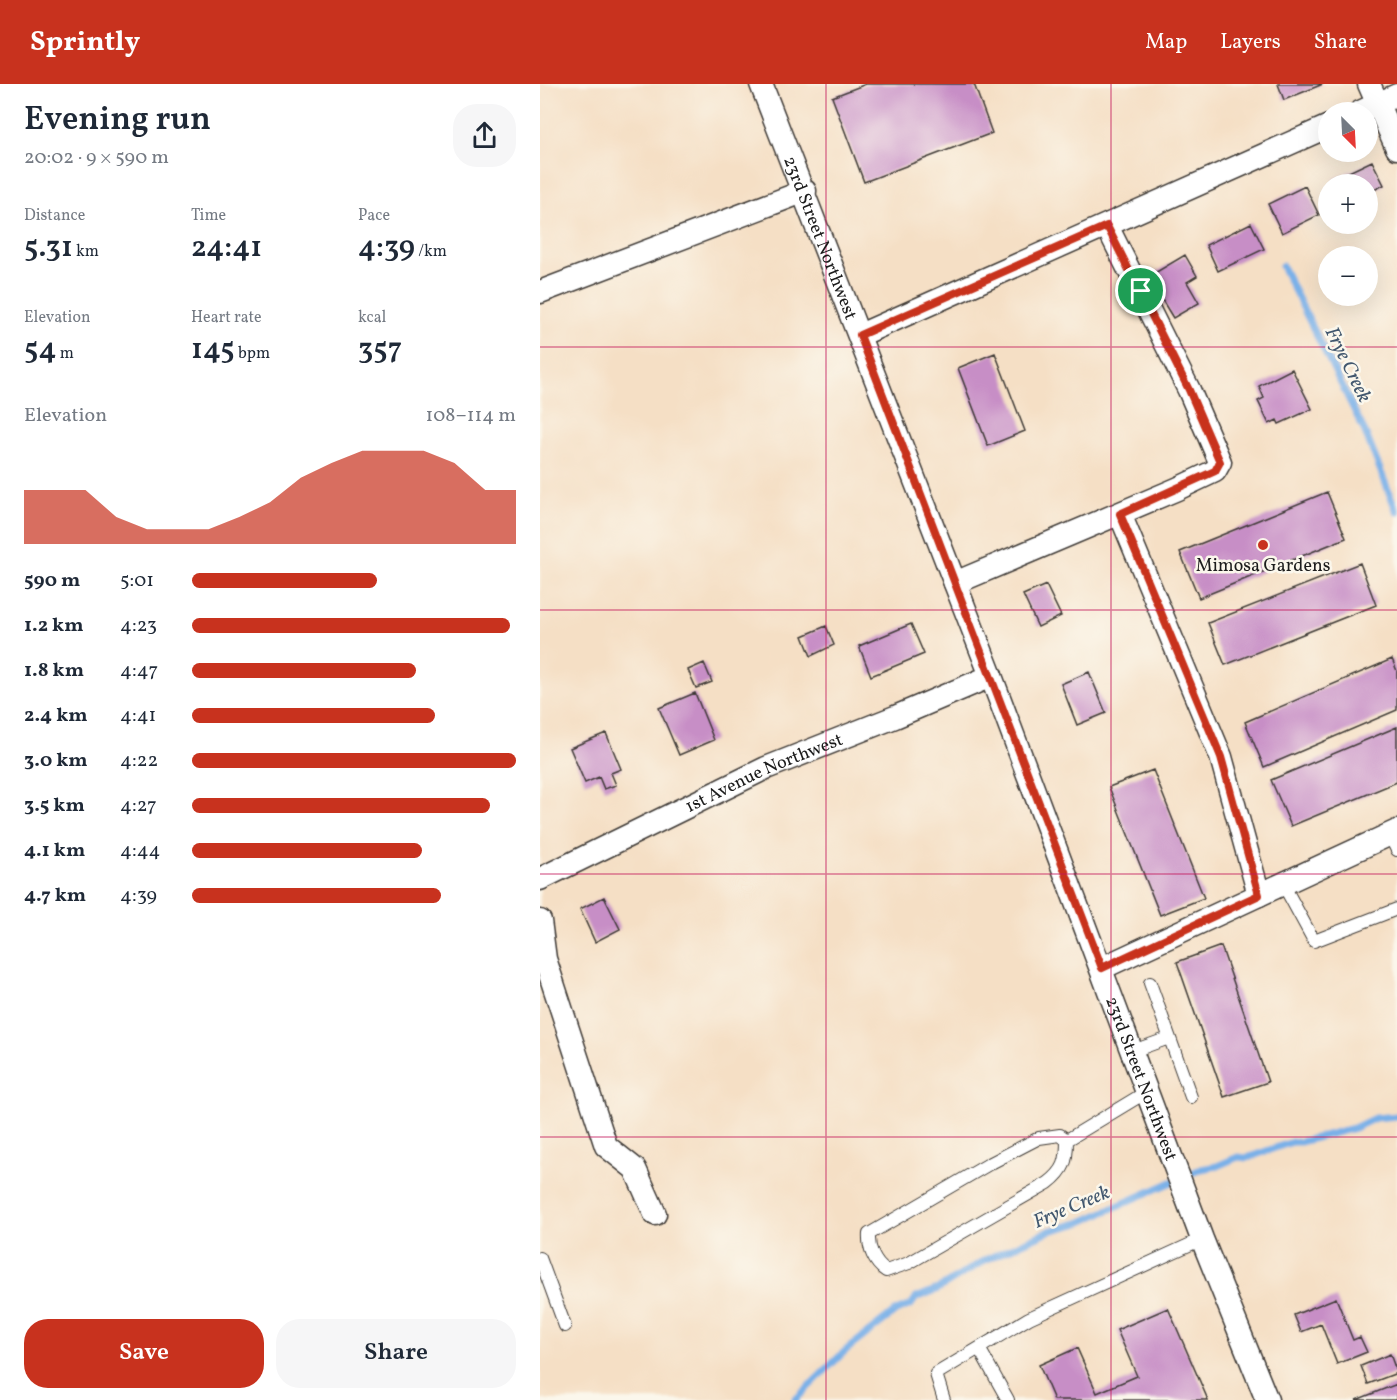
<!DOCTYPE html>
<meta charset="utf-8">
<style>
:root{--surface:#fff;--page:#f6f6f7;--text:#1f2937;--muted:#747a83;--accent:#c8321e}
body{margin:0;font-family:Vollkorn,serif;background:var(--page);color:var(--text);height:100vh;display:flex;flex-direction:column;font-size:22px;white-space:nowrap}
*{box-sizing:border-box;margin:0}
p{font-size:20px;color:var(--muted)}
.icon{flex:none;width:33px;height:33px;fill:none;stroke:currentColor;stroke-width:2;stroke-linecap:round;stroke-linejoin:round}
.map{position:relative;flex:1;overflow:hidden}
.side{display:flex;flex-direction:column;background:var(--surface);width:540px}
.side>*{flex:none}
.needle{width:39px;rotate:156deg}
.tools{position:absolute;left:778px;top:18px;display:grid;gap:12px}
.tools a{display:grid;place-items:center;width:60px;height:60px;border-radius:50%;background:var(--surface);box-shadow:0 6px 24px #0002;font-size:30px}
.pin{position:absolute;display:grid;place-items:center;width:51px;height:51px;color:#fff;margin:-26px;border:3px solid #fff;border-radius:50%;box-shadow:0 2px 6px #0007}
.round{display:grid;place-items:center;flex:none;width:63px;height:63px;border-radius:24px;background:var(--page)}
.summary{display:flex;align-items:center;justify-content:space-between;height:102px;padding:0 24px}
h1{font-size:33px;font-weight:600;line-height:45px}
.stats{display:grid;grid-template-columns:repeat(3,1fr);gap:9px;height:102px;padding:6px 24px}
.stats div{display:grid;align-content:center}
.stats b{font-size:30px;font-weight:600}
.stats small{font-size:16px;font-weight:400}
.stats p{font-size:16px}
.chart{height:168px;padding:12px 24px}
.chart p{display:flex;justify-content:space-between}
.chart svg{width:100%;height:108px;margin-top:6px;fill:var(--accent);opacity:.7}
.button{display:flex;gap:12px;margin-top:auto;padding:12px 24px}
.button a{flex:1;height:69px;border-radius:24px;background:var(--accent);color:#fff;font-size:24px;font-weight:600;line-height:69px;text-align:center}
.button a+a{background:var(--page);color:var(--text)}
ul{padding:0 24px;list-style:none;font-size:20px}
li{display:grid;grid-template-columns:96px 72px 1fr;align-items:center;height:45px}
li i{height:15px;border-radius:8px;background:var(--accent)}
header{display:flex;align-items:center;gap:36px;box-sizing:border-box;height:84px;padding:0 30px;background:var(--accent);color:#fff}
header strong{font-size:28px}
nav{display:flex;gap:33px;margin-inline-start:auto;font-size:21px}
main{display:flex;flex:1;min-height:0}
.map>svg:first-child{display:block}
</style>
<header>
<strong>Sprintly</strong>
<nav><a>Map</a><a>Layers</a><a>Share</a></nav>
</header>
<main>
<section class="side">
<div class="summary"><div><h1>Evening run</h1><p>20:02 · 9 × 590 m</p></div><a class="round"><svg class="icon" aria-label="share" viewBox="0 0 24 24"><path d="M12 15V3M7 8l5-5 5 5M5 13v7h14v-7"/></svg></a></div>
<div class="stats">
<div><p>Distance</p><b>5.31<small> km</small></b></div>
<div><p>Time</p><b>24:41</b></div>
<div><p>Pace</p><b>4:39<small> /km</small></b></div>
</div>
<div class="stats">
<div><p>Elevation</p><b>54<small> m</small></b></div>
<div><p>Heart rate</p><b>145<small> bpm</small></b></div>
<div><p>kcal</p><b>357</b></div>
</div>
<div class="chart"><p><span>Elevation</span>108–114 m</p>
<svg viewBox="0 0 160 44" preserveAspectRatio="none"><path d="M0 44V22L10 22L20 22L30 33L40 38L50 38L60 38L70 33L80 27L90 17L100 11L110 6L120 6L130 6L140 11L150 22L160 22V44z"/></svg>
</div>
<ul>
<li><b>590 m</b>5:01<i style="width:57%"></i></li>
<li><b>1.2 km</b>4:23<i style="width:98%"></i></li>
<li><b>1.8 km</b>4:47<i style="width:69%"></i></li>
<li><b>2.4 km</b>4:41<i style="width:75%"></i></li>
<li><b>3.0 km</b>4:22<i style="width:100%"></i></li>
<li><b>3.5 km</b>4:27<i style="width:92%"></i></li>
<li><b>4.1 km</b>4:44<i style="width:71%"></i></li>
<li><b>4.7 km</b>4:39<i style="width:77%"></i></li>
</ul>
<div class="button"><a>Save</a><a>Share</a></div>
</section>
<div class="map">
<svg width="857" height="1316" viewBox="0 0 857 1316">
<rect width="100%" height="100%" fill="#fbf7ec"/>
<filter id="ink" filterUnits="userSpaceOnUse"><feTurbulence type="fractalNoise" baseFrequency=".0167" numOctaves="2"/><feDisplacementMap in="SourceGraphic" scale="12" xChannelSelector="R" yChannelSelector="G"/><feConvolveMatrix kernelMatrix="1 2 1 2 8 2 1 2 1" color-interpolation-filters="sRGB"/></filter>
<filter id="wash" filterUnits="userSpaceOnUse"><feTurbulence type="fractalNoise" baseFrequency=".008" numOctaves="4" result="noise"/><feDisplacementMap in="SourceGraphic" scale="24" xChannelSelector="R" yChannelSelector="G"/><feGaussianBlur stdDeviation="1.35" result="paint"/><feColorMatrix in="noise" values="0 0 0 0 0 0 0 0 0 0 0 0 0 0 0 0 0 1.4 0 .05"/><feComposite in="paint" operator="in"/></filter>
<g filter="url(#wash)">
<rect width="100%" height="100%" fill="#f5dfc5"/>
<g fill="none" stroke-linecap="round" stroke-linejoin="round">
<path stroke="#79b0e8" stroke-width="7" d="M742 182 825 348 857 428
M255 1316 305 1267 356 1227 371 1221 376 1214 398 1205 445 1176 509 1147 539 1139 661 1085 677 1082 698 1073 707 1074 752 1058H760L814 1044 835 1034 857 1032"/>
</g>
<g id="blocks">
<path fill="#c78ec6" d="M326 0H434L452 49 324 98 292 13Z
M738 0H783L744 16Z
M832 77 844 101 828 109V100H797L794 95Z
M765 102 779 131 742 149 728 120Z
M711 139 724 165 678 187 666 161Z
M645 171 657 192 647 198 659 219 633 234 608 193Z
M455 269 485 347 448 362 418 284Z
M752 285 772 325 739 340 737 336 729 340 718 317 724 314 719 302Z
M787 408 806 454 659 514 640 468Z
M820 479 836 521 685 581 668 539Z
M506 501 521 532 498 543 483 511Z
M371 540 384 570 331 592 319 562Z
M286 542 294 561 271 572 263 552Z
M852 575 857 587V626L724 683 705 638Z
M164 579 172 598 156 604 148 586Z
M549 588 566 629 537 641 521 600Z
M155 609 174 656 139 671 119 624Z
M857 643V698L751 742 731 696Z
M66 649 81 685 71 689 76 701 64 705 59 693 45 699 30 664Z
M613 686 664 814 620 831 569 703Z
M64 813 80 845 55 858 40 825Z
M681 862 728 998 684 1013 637 878Z
M796 1214 813 1256 820 1253 827 1268 797 1280 781 1240 761 1248 754 1231Z
M628 1224 668 1316H514L499 1281 537 1264 557 1309 597 1292 577 1246Z
M850 1270 857 1289 828 1300 821 1282Z
M857 1300V1316H816Z"/>
</g>
</g>
<g filter="url(#ink)">
<use href="#blocks" fill-opacity="0" stroke="#3d3935" stroke-width="1.5"/>
<g fill="none" stroke-linecap="round" stroke-linejoin="round">
<g stroke="#3d3935" stroke-width="14">
<path id="service" d="M849 750 857 766
M743 800 774 857 857 825
M610 899 651 1013
M593 967 629 954
M520 1051 527 1056C527 1077 525 1086 508 1099L369 1179 346 1187C334 1179 328 1164 329 1150L449 1080 499 1054Z
M527 1056 608 1007
M0 1174 25 1242
M439 1264 468 1316
M404 1316 396 1290 489 1234 662 1155"/>
</g>
<g stroke="#3d3935" stroke-width="25">
<g id="minor">
<path id="s1" d="M221 0 451 592 662 1155 727 1316"/>
<path d="M829 0 857 64"/>
<path d="M820 28 857 11"/>
<path d="M0 208 265 107"/>
<path d="M320 251 789 42"/>
<path d="M415 499 637 405 675 387 680 378 649 306 567 142"/>
<path id="s2" d="M0 795 226 684 355 633 451 592"/>
<path d="M719 811 857 747"/>
<path d="M0 837 5 875 66 1062 95 1085 115 1130"/>
<path d="M562 884 719 811 681 673 580 430"/>
</g>
</g>
<use href="#service" stroke="#fff" stroke-width="12"/>
<use href="#minor" stroke="#fff" stroke-width="22"/>
</g>
</g>
<g fill="none" stroke-linecap="round" stroke-linejoin="round" filter="url(#ink)">
<g stroke="#fff" stroke-width="12">
<path id="route" d="M567 142 649 306 680 378 675 387 580 430 681 673 719 811 562 884 320 251Z"/>
</g>
<use href="#route" stroke="#c8321e" stroke-width="8"/>
</g>
<path fill="none" stroke="#c2185b" stroke-width="1.5" stroke-opacity="0.55" d="M286 0V1316M571 0V1316M0 263H857M0 526H857M0 790H857M0 1053H857"/>
<circle fill="#c8321e" stroke="#fbf7ec" stroke-width="2" cx="723" cy="461" r="6"/>
<g text-anchor="middle" stroke-width="5" stroke-linejoin="round" paint-order="stroke">
<g font-size="18" fill="#1c1c1c" stroke="#fbf7ec">
<text dy="6" stroke="none"><textPath href="#s1" startOffset="165">23rd Street Northwest</textPath></text>
<text dy="6" stroke="none"><textPath href="#s2" startOffset="248">1st Avenue Northwest</textPath></text>
<text dy="6" stroke="none"><textPath href="#s1" startOffset="1065">23rd Street Northwest</textPath></text>
</g>
<g font-size="18" fill="#1c1c1c" stroke="#fbf7ec">
<text x="723" y="487">Mimosa Gardens</text>
</g>
<g font-size="20" font-style="italic" fill="#41576e" stroke="#fbf7ec">
<text transform="translate(809 280) rotate(64)" y="7">Frye Creek</text>
<text transform="translate(531 1122) rotate(-23)" y="7">Frye Creek</text>
</g>
</g>
</svg>
<div class="tools">
<a><svg class="needle" viewBox="-14 -14 28 28"><path d="M0-13l5 13h-10z" fill="#e53935"/><path d="M0 13l5-13h-10z" fill="#747a83"/></svg></a>
<a>+</a>
<a>−</a>
</div>
<div class="pin" style="left:601px;top:207px;background:#1e9e55"><svg class="icon" aria-label="arrive" viewBox="0 0 24 24"><path d="M6 21V4h12l-3 4 3 4H6"/></svg></div>
</div>
</main>
